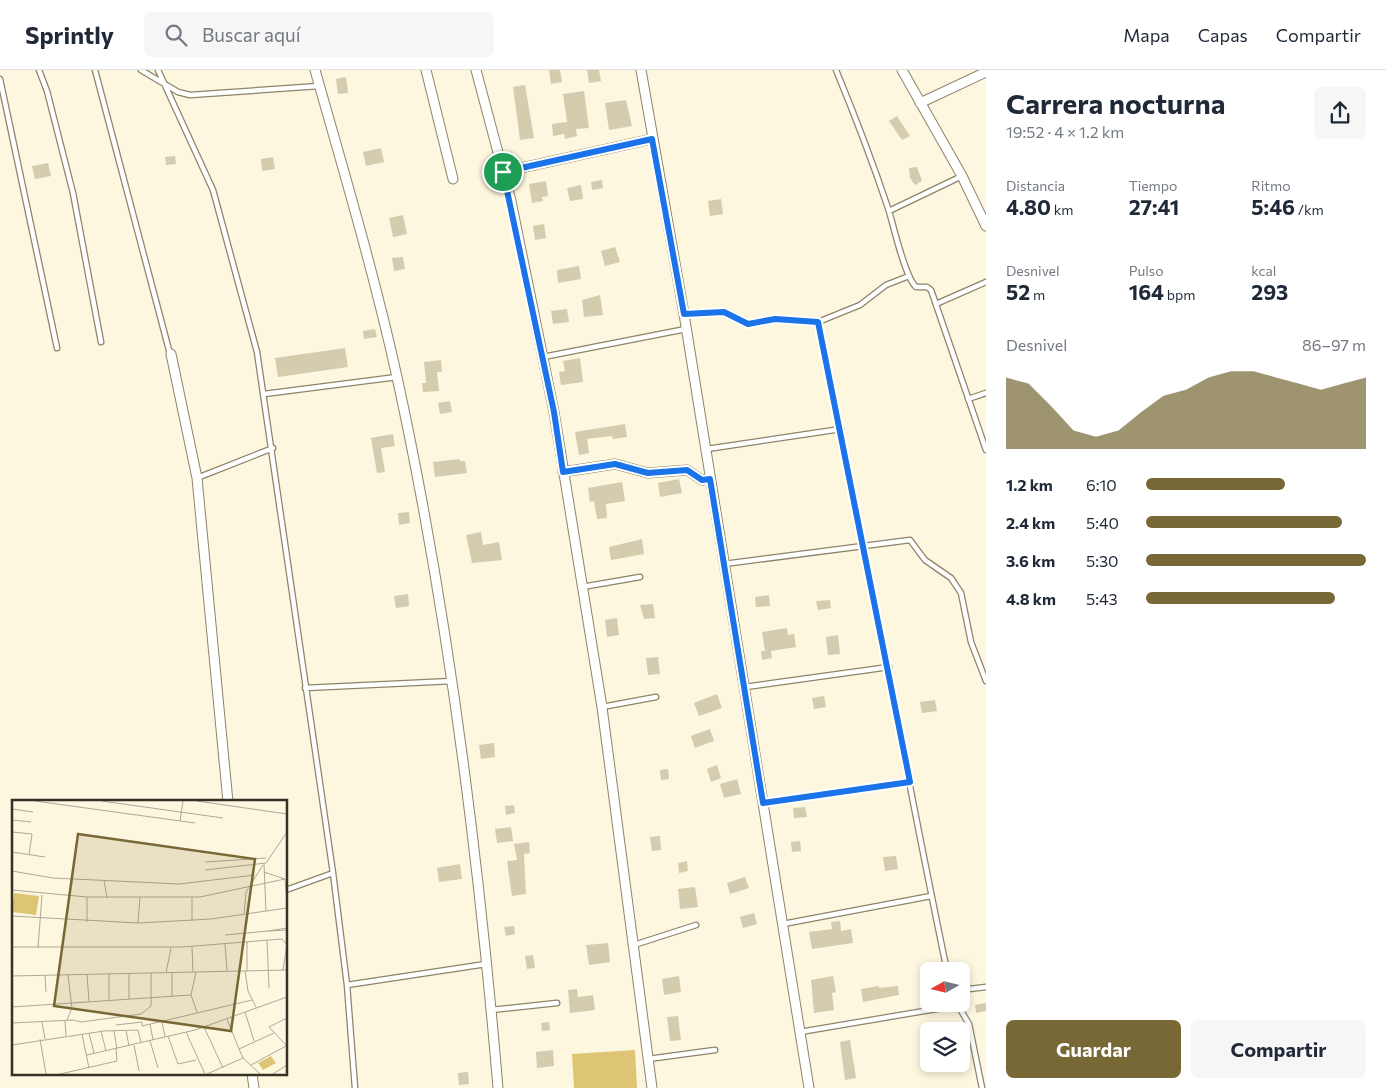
<!DOCTYPE html>
<html lang="es">
<meta charset="utf-8">
<style>
:root{--surface:#fff;--page:#f6f6f7;--text:#1f2937;--muted:#747a83;--line:#e0e1e3;--accent:#776835}
body{margin:0;font-family:Commissioner,sans-serif;background:var(--page);color:var(--text);height:100vh;display:flex;flex-direction:column;font-size:19px;white-space:nowrap}
*{box-sizing:border-box;margin:0}
p{font-size:16px;color:var(--muted)}
.icon{flex:none;width:28px;height:28px;fill:none;stroke:currentColor;stroke-width:2;stroke-linecap:round;stroke-linejoin:round}
.map{position:relative;flex:1;overflow:hidden}
.drawer{display:flex;flex-direction:column;background:var(--surface);width:400px}
.drawer>*{flex:none}
.needle{width:32px;rotate:262deg}
.controls{position:absolute;left:920px;top:892px;display:grid;gap:10px}
.controls a{display:grid;place-items:center;width:50px;height:50px;border-radius:8px;background:var(--surface);box-shadow:0 2px 8px #0003;font-size:25px}
.pin{position:absolute;display:grid;place-items:center;width:42px;height:42px;color:#fff;margin:-21px;border:2px solid #fff;border-radius:50%;box-shadow:0 1px 5px #0007}
.round{display:grid;place-items:center;flex:none;width:52px;height:52px;border-radius:8px;background:var(--page)}
.overview{display:flex;align-items:center;justify-content:space-between;height:85px;padding:0 20px}
h1{font-size:28px;font-weight:700;line-height:38px}
.stats{display:grid;grid-template-columns:repeat(3,1fr);gap:8px;height:85px;padding:5px 20px}
.stats div{display:grid;align-content:center}
.stats b{font-size:21px;font-weight:700}
.stats small{font-size:14px;font-weight:400}
.stats p{font-size:14px}
.chart{height:140px;padding:10px 20px}
.chart p{display:flex;justify-content:space-between}
.chart svg{width:100%;height:90px;margin-top:5px;fill:var(--accent);opacity:.7}
.cta{display:flex;gap:10px;margin-top:auto;padding:10px 20px}
.cta a{flex:1;height:58px;border-radius:8px;background:var(--accent);color:#fff;font-size:20px;font-weight:700;line-height:58px;text-align:center}
.cta a+a{background:var(--page);color:var(--text)}
ul{padding:0 20px;list-style:none;font-size:16px}
li{display:grid;grid-template-columns:80px 60px 1fr;align-items:center;height:38px}
li i{height:12px;border-radius:6px;background:var(--accent)}
header{display:flex;align-items:center;gap:30px;box-sizing:border-box;height:70px;padding:0 25px;background:var(--surface);border-bottom:1px solid var(--line)}
header strong{font-size:24px}
nav{display:flex;gap:28px;margin-inline-start:auto;font-size:18px}
.search{width:350px;height:45px;background:var(--page);display:flex;align-items:center;gap:12px;box-sizing:border-box;padding:0 18px;border-radius:8px;color:var(--muted);font-size:19px}
main{display:flex;flex:1;min-height:0}
.map>svg:first-child{display:block}
</style>
<header>
<strong>Sprintly</strong>
<div class="search"><svg class="icon" aria-label="search" viewBox="0 0 24 24"><circle cx="10" cy="10" r="6"/><path d="M15 15l6 6"/></svg>Buscar aquí</div>
<nav><a>Mapa</a><a>Capas</a><a>Compartir</a></nav>
</header>
<main>
<div class="map">
<svg width="986" height="1018" viewBox="0 0 986 1018">
<rect width="100%" height="100%" fill="#fef7df"/>
<path fill="#dec576" d="M635 980 637 1018H574L572 984Z"/>
<path fill="#d4ccaf" d="M549 0H560L562 12 551 14Z
M587 0H599L601 11 589 13Z
M346 7 348 23 338 24 336 9Z
M525 15 534 68 520 70 513 17Z
M584 21 589 58 576 59 577 66 565 69 564 64 553 66 552 54 567 52 563 24Z
M626 30 632 56 609 60 605 33Z
M897 46 910 66 902 70 889 51Z
M381 78 384 92 366 96 363 82Z
M175 86 176 94 166 95 165 87Z
M273 87 275 99 262 101 261 89Z
M48 93 51 106 35 109 32 96Z
M917 97 922 111 915 115 910 108 909 98Z
M602 110 603 118 592 120 591 112Z
M546 111 548 126 542 127 543 131 532 133 529 114Z
M581 115 583 129 570 131 567 118Z
M721 129 723 144 710 146 708 131Z
M403 145 407 164 393 167 389 148Z
M544 154 546 168 535 170 533 156Z
M615 177 620 192 605 196 601 181Z
M403 187 405 199 394 201 392 188Z
M579 196 581 209 558 213 557 200Z
M600 225 603 245 584 247 582 230Z
M567 239 569 252 553 254 551 241Z
M375 259 377 267 364 269 363 261Z
M345 278 348 297 278 307 275 288Z
M580 288 583 312 561 315 559 302 565 301 563 291Z
M441 290 442 302H437L439 321 423 322 422 313H426L424 292Z
M450 331 452 342 440 344 438 333Z
M625 354 627 367 613 369 612 366 587 369 589 383 579 385 575 362Z
M393 364 395 376 381 378 385 402 377 403 371 368Z
M459 389 460 391H465L467 403 435 407 433 392Z
M679 409 682 423 660 427 658 413Z
M622 412 625 431 606 434 607 448 597 449 594 431 590 432 588 418Z
M409 442 410 453 399 455 398 443Z
M481 462 483 475 499 472 502 490 472 493 466 465Z
M642 469 644 484 611 490 609 477Z
M408 524 409 536 396 538 394 526Z
M769 525 770 536 756 537 755 527Z
M830 530 831 538 818 540 816 531Z
M653 534 655 548 644 549 640 535Z
M617 548 619 565 607 567 605 550Z
M787 558 788 565 794 564 796 577 771 581 772 588 762 590 761 581H765L762 562Z
M838 565 840 584 828 585 826 567Z
M658 587 660 604 648 605 646 588Z
M717 624 722 638 699 646 694 633Z
M824 626 826 637 814 639 812 628Z
M935 630 937 641 922 643 920 632Z
M710 659 714 671 695 678 691 666Z
M494 673 495 687 481 689 479 675Z
M717 695 721 708 711 712 707 699Z
M668 699 669 709 661 710 660 700Z
M737 709 741 724 724 728 720 714Z
M514 735 515 743 506 745 505 736Z
M805 737 807 747 794 748 793 738Z
M511 757 513 771 497 773 495 759Z
M660 766 661 780 652 781 650 767Z
M800 771 801 781 792 782 791 772Z
M529 772 530 783 524 784 526 824 512 826 507 791 517 790 514 774Z
M896 786 898 799 885 801 883 787Z
M687 791 688 801 679 803 678 793Z
M460 794 462 809 439 812 437 798Z
M745 807 749 818 730 824 727 813Z
M695 817 698 837 680 839 678 819Z
M754 843 757 854 743 858 740 847Z
M840 851 841 861 851 859 853 873 812 879 809 862 832 859 831 852Z
M514 856 515 864 506 866 504 857Z
M608 873 610 892 589 895 586 875Z
M533 885 535 898 527 899 525 886Z
M679 906 681 922 664 925 662 909Z
M833 906 836 922 832 923 834 940 814 943 811 910Z
M879 916V918L898 916 899 925 863 932 861 919Z
M577 919 578 927 593 925 595 940 570 943 568 920Z
M986 933V941L976 943 975 935Z
M678 946 681 970 670 971 667 947Z
M549 952 550 960 542 961 541 953Z
M850 970 856 1008 845 1010 840 972Z
M553 980 554 996 537 998 536 982Z
M468 1002 469 1014 459 1015 458 1003Z"/>
<g fill="none" stroke-linecap="round" stroke-linejoin="round">
<g stroke="#8d846a" stroke-width="7">
<path id="service" d="M39 0 47 21 73 123 101 272
M95 0 170 284
M141 0 178 22 190 25 319 16
M158 0 213 120 257 282 333 803 347 915 355 1018
M836 0C855 46 873 93 889 141 894 158 905 207 916 217H927L931 220 986 380
M0 9 57 278
M889 141 962 106
M936 234 986 212
M684 244 724 241 748 254 775 249 818 252 860 235 886 215 909 206
M818 252C864 468 902 685 947 901
M543 287 686 259
M264 324 397 307
M968 329 986 323
M707 379 841 359
M197 408 273 378
M724 494 910 470 925 490 951 508 961 523 971 572 986 611
M582 517 640 507
M745 617 889 597
M305 618 453 611
M602 637 656 627
M763 733 910 712
M286 820 333 803
M783 854 931 826
M634 875 696 855
M347 915 486 894
M961 920 986 917
M957 934 969 954 982 1018
M491 940 557 933
M800 962 942 938 951 934
M648 989 715 980"/>
</g>
<g stroke="#8d846a" stroke-width="11">
<path id="minor" d="M315 0C344 102 374 203 397 307 448 541 478 779 498 1018
M426 0 453 109
M476 0 511 131 554 342 602 637 652 1018
M641 0 684 244 809 1018
M902 0 962 106 986 156
M920 33 986 2
M503 102 652 69
M171 284 197 408 228 732
M563 402 615 394 648 403 687 400 702 410 710 409
M252 1004 254 1018"/>
</g>
<use href="#service" stroke="#fff" stroke-width="4.5"/>
<use href="#minor" stroke="#fff" stroke-width="9"/>
</g>
<g fill="none" stroke-linecap="round" stroke-linejoin="round">
<g stroke="#fff" stroke-width="10">
<path id="route" d="M652 69 684 244 724 242 748 254 775 249 818 252 910 712 763 733 710 409 702 410 687 400 648 403 615 394 563 402 554 342 503 102Z"/>
</g>
<use href="#route" stroke="#1a73e8" stroke-width="6"/>
</g>
<g transform="translate(12 730)">
<rect width="275" height="275" fill="#fef7df"/>
<path d="M2 93 27 96 24 115 0 112ZM259 256 264 263 251 270 246 263Z" fill="#dec576"/>
<path fill="none" stroke="#aea895" stroke-width="1" d="M23 1 183 23M90 1 211 18M185 1 275 14M0 9 21 12M0 20 19 22M168 21 171 1M0 32 20 34 17 55M0 52 33 57M193 62 254 58M252 64 254 111M193 70 254 63 275 32M0 71 41 78 167 84 243 75M252 72 273 79 275 102M92 80 95 98M0 90 75 97H188L273 79M75 97V122M232 114 234 92 251 65M0 116 126 123 199 119 275 108M180 121V97M126 123 128 97M275 128 256 131 275 130M213 135 256 131M255 140 257 188M235 142V171M213 144 215 171M0 147H170L270 139 275 145 271 170M180 147 181 172M26 148 30 95M233 171 236 191 244 207M184 172 179 195 185 212M154 173 159 148M160 173V196M97 174V200M33 175 34 192M75 175 77 201M0 176 275 170M117 199V174M0 207 179 195M233 212 242 241M275 218 257 227 275 246M215 219 227 249M55 220 60 208 56 175M53 221 54 236M30 222 33 239M150 222 153 237M0 223 61 220 69 222 129 214 139 206V173M138 224 141 240M104 225 130 222V226L240 200M192 227 211 268M114 230 117 246M89 231 94 251M102 231 105 249M174 232 193 274M77 233 82 253M70 234 77 268M156 236 166 264 184 260M28 239 34 274M138 241 146 268M0 245 92 231 126 230 129 243M122 245 127 271M75 255 183 230 275 197M231 258 248 274M239 265 274 246M48 274 105 261 104 249M195 274 231 258 227 249 262 233M261 274 275 265"/>
<path fill="#776835" fill-opacity="0.15" stroke="#776835" stroke-width="2.5" d="M66 34 243 59 219 231 42 206Z"/>
<rect width="275" height="275" fill="none" stroke="#353126" stroke-width="2.5"/>
</g>
</svg>
<div class="controls">
<a><svg class="needle" viewBox="-14 -14 28 28"><path d="M0-13l5 13h-10z" fill="#e53935"/><path d="M0 13l5-13h-10z" fill="#747a83"/></svg></a>
<a><svg class="icon" aria-label="layers" viewBox="0 0 24 24"><path d="M12 4l9 5-9 5-9-5zM3 14l9 5 9-5"/></svg></a>
</div>
<div class="pin" style="left:503px;top:102px;background:#1e9e55"><svg class="icon" aria-label="arrive" viewBox="0 0 24 24"><path d="M6 21V4h12l-3 4 3 4H6"/></svg></div>
</div>
<section class="drawer">
<div class="overview"><div><h1>Carrera nocturna</h1><p>19:52 · 4 × 1.2 km</p></div><a class="round"><svg class="icon" aria-label="share" viewBox="0 0 24 24"><path d="M12 15V3M7 8l5-5 5 5M5 13v7h14v-7"/></svg></a></div>
<div class="stats">
<div><p>Distancia</p><b>4.80<small> km</small></b></div>
<div><p>Tiempo</p><b>27:41</b></div>
<div><p>Ritmo</p><b>5:46<small> /km</small></b></div>
</div>
<div class="stats">
<div><p>Desnivel</p><b>52<small> m</small></b></div>
<div><p>Pulso</p><b>164<small> bpm</small></b></div>
<div><p>kcal</p><b>293</b></div>
</div>
<div class="chart"><p><span>Desnivel</span>86–97 m</p>
<svg viewBox="0 0 160 44" preserveAspectRatio="none"><path d="M0 44V9L10 12L20 23L30 35L40 38L50 35L60 26L70 18L80 15L90 9L100 6L110 6L120 9L130 12L140 15L150 12L160 9V44z"/></svg>
</div>
<ul>
<li><b>1.2 km</b>6:10<i style="width:63%"></i></li>
<li><b>2.4 km</b>5:40<i style="width:89%"></i></li>
<li><b>3.6 km</b>5:30<i style="width:100%"></i></li>
<li><b>4.8 km</b>5:43<i style="width:86%"></i></li>
</ul>
<div class="cta"><a>Guardar</a><a>Compartir</a></div>
</section>
</main>
